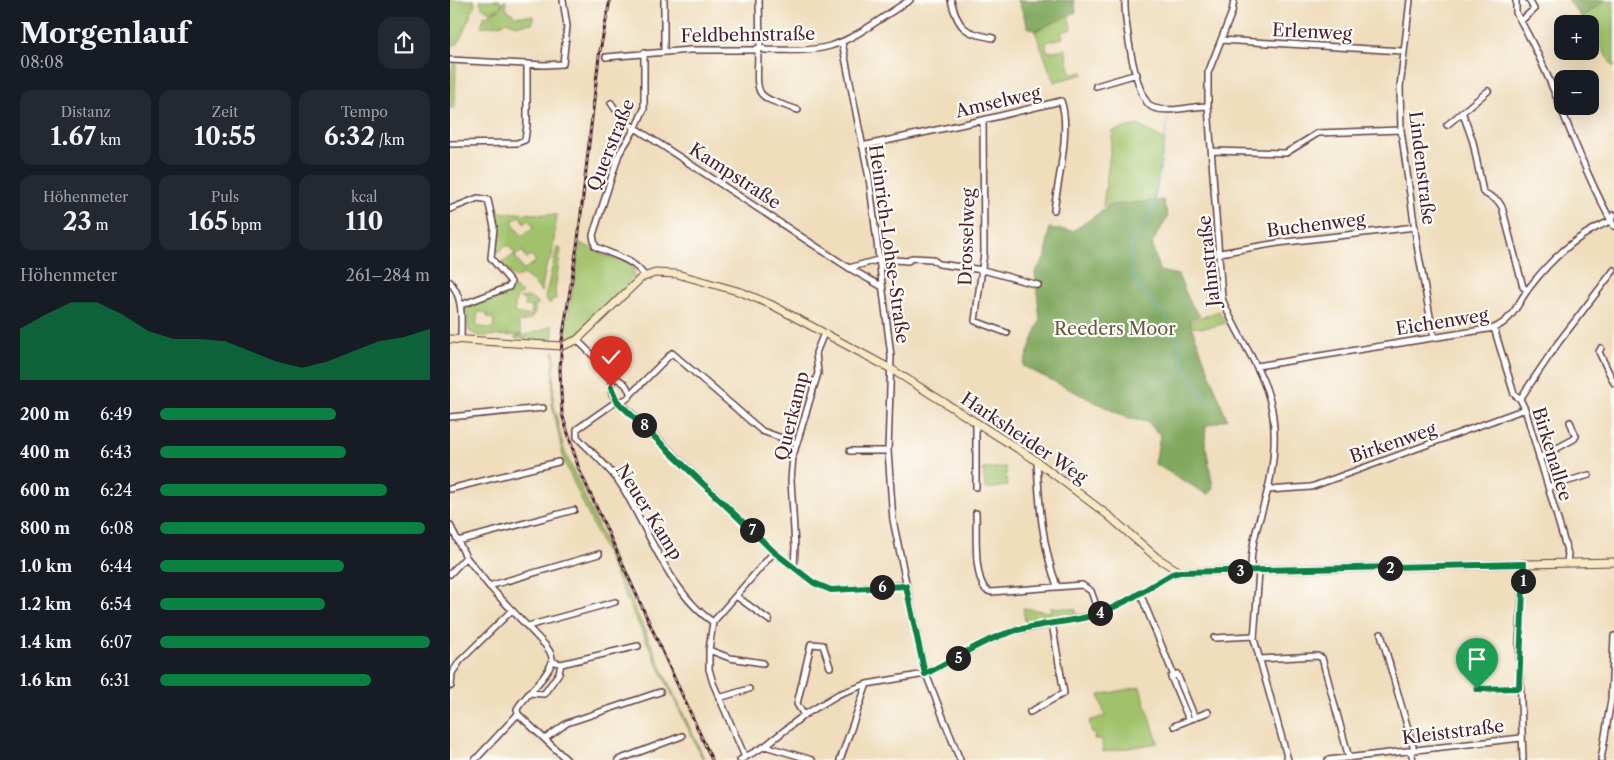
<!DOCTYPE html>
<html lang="de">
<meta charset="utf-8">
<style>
:root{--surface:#171b24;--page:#242831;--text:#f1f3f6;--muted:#9ea1a6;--accent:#0b8043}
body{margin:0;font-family:"Libre Caslon Text",serif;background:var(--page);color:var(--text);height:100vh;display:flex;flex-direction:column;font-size:19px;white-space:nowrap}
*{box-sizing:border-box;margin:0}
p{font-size:16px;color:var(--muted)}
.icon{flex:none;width:28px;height:28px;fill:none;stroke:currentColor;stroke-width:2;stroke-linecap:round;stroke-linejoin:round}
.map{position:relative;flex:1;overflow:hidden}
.sheet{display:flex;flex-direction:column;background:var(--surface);width:450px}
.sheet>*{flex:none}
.tools{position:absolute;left:1104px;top:15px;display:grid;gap:10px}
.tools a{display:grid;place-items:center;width:45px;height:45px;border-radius:10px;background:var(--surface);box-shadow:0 5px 20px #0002;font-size:25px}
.pin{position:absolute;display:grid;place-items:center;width:42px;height:42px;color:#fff;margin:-51px -21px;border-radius:50% 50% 50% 0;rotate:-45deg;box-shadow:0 0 5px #0007}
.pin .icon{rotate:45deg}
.km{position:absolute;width:25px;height:25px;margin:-12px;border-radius:50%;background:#222;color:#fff;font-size:14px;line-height:25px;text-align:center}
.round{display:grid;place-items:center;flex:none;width:52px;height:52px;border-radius:15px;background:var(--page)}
.headline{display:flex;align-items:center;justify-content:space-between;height:85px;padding:0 20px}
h1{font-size:28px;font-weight:700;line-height:38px}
.figures{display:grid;grid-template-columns:repeat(3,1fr);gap:8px;height:85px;padding:5px 20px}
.figures div{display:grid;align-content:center;border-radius:12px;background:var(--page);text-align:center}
.figures b{font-size:25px;font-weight:700}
.figures small{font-size:14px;font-weight:400}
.figures p{font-size:14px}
.chart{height:140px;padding:10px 20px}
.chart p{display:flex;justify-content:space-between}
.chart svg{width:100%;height:90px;margin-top:5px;fill:var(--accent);opacity:.7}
ul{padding:0 20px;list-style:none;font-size:16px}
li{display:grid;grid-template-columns:80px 60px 1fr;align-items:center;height:38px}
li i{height:12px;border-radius:6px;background:var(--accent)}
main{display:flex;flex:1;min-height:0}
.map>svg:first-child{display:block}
</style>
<main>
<section class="sheet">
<div class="headline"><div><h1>Morgenlauf</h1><p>08:08</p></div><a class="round"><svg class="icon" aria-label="share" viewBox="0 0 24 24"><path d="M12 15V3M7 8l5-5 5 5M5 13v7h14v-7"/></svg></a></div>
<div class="figures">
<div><p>Distanz</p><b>1.67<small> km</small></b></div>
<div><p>Zeit</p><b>10:55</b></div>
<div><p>Tempo</p><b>6:32<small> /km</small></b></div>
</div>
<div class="figures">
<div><p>Höhenmeter</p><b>23<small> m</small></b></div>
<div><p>Puls</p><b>165<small> bpm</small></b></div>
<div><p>kcal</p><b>110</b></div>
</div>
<div class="chart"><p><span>Höhenmeter</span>261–284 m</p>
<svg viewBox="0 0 160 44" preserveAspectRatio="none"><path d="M0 44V19L10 12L20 6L30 6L40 12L50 20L60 24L70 24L80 25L90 30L100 35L110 38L120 35L130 30L140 25L150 23L160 19V44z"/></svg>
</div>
<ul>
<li><b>200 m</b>6:49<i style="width:65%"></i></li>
<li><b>400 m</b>6:43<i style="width:69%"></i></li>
<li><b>600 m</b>6:24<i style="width:84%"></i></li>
<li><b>800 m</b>6:08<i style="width:98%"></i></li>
<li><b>1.0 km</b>6:44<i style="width:68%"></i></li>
<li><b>1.2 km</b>6:54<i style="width:61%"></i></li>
<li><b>1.4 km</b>6:07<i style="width:100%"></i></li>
<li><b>1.6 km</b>6:31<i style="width:78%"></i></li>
</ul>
</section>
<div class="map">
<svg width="1164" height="760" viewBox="0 0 1164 760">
<rect width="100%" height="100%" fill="#fdfcf7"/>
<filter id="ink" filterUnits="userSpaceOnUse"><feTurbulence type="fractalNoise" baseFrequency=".02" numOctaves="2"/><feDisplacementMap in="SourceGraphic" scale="10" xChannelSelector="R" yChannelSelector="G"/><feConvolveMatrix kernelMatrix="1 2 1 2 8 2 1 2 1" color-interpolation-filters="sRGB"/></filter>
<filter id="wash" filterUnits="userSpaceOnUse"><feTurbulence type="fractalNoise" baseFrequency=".0096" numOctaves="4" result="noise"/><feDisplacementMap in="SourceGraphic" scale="20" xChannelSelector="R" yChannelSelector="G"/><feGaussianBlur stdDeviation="1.12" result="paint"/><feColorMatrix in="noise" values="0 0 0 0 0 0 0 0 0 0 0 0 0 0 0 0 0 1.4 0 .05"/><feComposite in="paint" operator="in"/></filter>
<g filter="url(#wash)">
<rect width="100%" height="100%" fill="#efddbc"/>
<path fill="#a1c26a" stroke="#76704a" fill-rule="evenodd" d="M0 0H24L25 5 8 44 0 45Z
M30 0H50L52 3 48 9 40 12 32 7Z
M55 0 57 10 66 16H83V23L67 25 56 21 53 24 31 27 34 17 50 9Z
M1155 0H1164V68L1140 30V24H1136L1132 18Z
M618 15 622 29 611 32 613 38 596 42 597 52 615 49 621 74 633 72 634 74 604 82 585 31Z
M3 64H6L5 108H0V79Z
M688 125 715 140 704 201 653 206 663 131Z
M47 212 107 215 102 256 96 267 91 292 83 281 73 274 65 278 52 263 65 254 58 245 45 253 49 228ZM70 216 74 223 79 220 84 227 71 236 62 221ZM73 251 76 258 82 255 86 262 73 270 65 256Z
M130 243 157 256 180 263 184 269V277L128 334 114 340Z
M107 248 111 249 105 289 106 299H102L100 304 95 298Z
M60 285 72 293 66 299 64 313 81 316 82 307 75 306V300L70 298 78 297 89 304 85 306V313L81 319 68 323 72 336 93 330 101 325 103 330 102 341 64 338 71 335 29 336 19 331 17 315 11 305ZM28 312 37 313V317L44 319 43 329 26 326Z
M769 311 775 323C765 326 751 331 741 325L740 322Z
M104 351 103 400 114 450 211 667 255 760H253L176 598 114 461 102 404Z
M556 467 557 486 535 489 533 469Z
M601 607 625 609 627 613 575 622 573 608 600 612Z
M690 687 708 743 653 752 652 739H644L645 733 642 734 639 721 655 716 649 695Z"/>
<path fill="#80a85e" stroke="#656444" d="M568 0H624L626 12 585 31 578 27Z
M1118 0H1155L1132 18Z
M713 200 718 217 702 243 709 271 728 275 741 304 750 316 739 320 777 419 756 426 755 441 763 488 758 495 705 464 710 435 696 421 679 419 573 366 590 320 585 272 596 256 599 228 623 231 659 206Z"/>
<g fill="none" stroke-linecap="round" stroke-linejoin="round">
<path stroke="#5bb3d8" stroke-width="1" d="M704 207 718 119
M703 209C700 220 693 225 686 234 681 240 680 259 681 267 684 290 708 304 720 323 730 338 727 344 732 359 737 375 748 387 758 402"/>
</g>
</g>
<g filter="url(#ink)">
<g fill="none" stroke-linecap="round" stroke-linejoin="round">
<g stroke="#633c41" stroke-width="8">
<path id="minor" d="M309 0 310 47 308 53C307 98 303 95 348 110
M501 0C508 29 515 33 543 38
M675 0C674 18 685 103 704 108 721 113 741 106 758 106
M784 0 782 12 758 73V106L772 298C787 339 818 373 823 417 826 441 823 470 817 493 810 520 800 543 801 571
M960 0 950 87 951 130 968 251 984 338
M1066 0V13C1106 80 1125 158 1164 226
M1071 21 1084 9 1079 0
M771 40 952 51
M392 42 419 178 441 356 438 451 443 520 474 669 510 760
M214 52V0
M194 53V109L186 127 169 154 143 235 145 246C165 257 181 257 195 276
M156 57 240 50H304L310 47 315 50C336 50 359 52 380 46 406 39 436 14 460 0
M0 60 94 65 113 64 117 26 113 0
M646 86 687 74
M161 103 173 120 399 268 431 286
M1013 114 1023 142 1033 192 1048 201 1052 207 1073 287 1077 290
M533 120 534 253 525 321 557 333
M997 125 1038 91
M0 144 67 143 75 140 77 125V65
M412 146 533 120 611 101C621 127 608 181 604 210
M762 151 836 153 868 133 951 130
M0 209 28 198 38 200 44 227 41 258 61 282 59 287 11 305
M770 253 828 243 965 227
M399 268 431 259 458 261 462 258 482 259 489 264 533 270 588 285
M0 282C14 298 11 319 11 339
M1044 328 1064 394 1070 399 1075 409 1118 554 1117 562
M127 340 165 377
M1151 348 1149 352 1164 383
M807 366 1044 328C1063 320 1067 304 1079 288 1101 259 1127 234 1161 221L1164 215
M165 377 175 384 180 392V396L175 400 167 401 162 394 161 384Z
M181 394 222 353 312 431 346 443
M1070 399 1108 343 1164 270
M167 401 127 429V437C142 453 161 468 173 488 198 530 221 594 263 622
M169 401 324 552 364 583 381 590 456 585
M0 417 93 408
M400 451H438
M1089 458 1124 439 1126 436 1120 422
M587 461C589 504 592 545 607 586
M526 487V423
M1098 487 1139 475
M0 489 108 462
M818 490 861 487 1075 409
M526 513C527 533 523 575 536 590L541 592 632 585 641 591 649 614
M0 525 16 557 39 586 96 646C99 650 103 656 102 661 99 676 75 695 67 709L68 714 117 760
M8 541 124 510
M344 567 345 547 341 480 343 456 368 373 366 353 374 333
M809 571 804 639 838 760
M0 574 16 557
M39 586 149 554
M690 593 724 676 721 677 739 720
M286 596 319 620
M78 626 165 602
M931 634 964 750
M764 638 804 636
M259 650 280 658 313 663
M809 659 867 656 872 658 899 758
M102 661 111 664 188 646
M724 676 727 674 745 718
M1 686 2 673 10 661 62 610
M1027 689 1069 688
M79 693 94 694 109 673 111 664
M269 698 299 689
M580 712 614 693 602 623
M354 715 347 704 361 644 373 645 380 667
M724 726 758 712
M95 739 117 723 210 692
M315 746 362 760
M961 751 963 760
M295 757 263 683 259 669V650L263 622 324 552
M25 760 68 714
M168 760 232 736
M290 760 315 746 354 715 389 694 417 684 475 674 507 658 532 643 560 632 649 614 678 600 722 574 730 572
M390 760 417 684
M878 760 1071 738
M1073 760 1069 643 1074 563
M1151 760 1161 700 1164 636"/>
</g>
<g stroke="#633c41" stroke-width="9">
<path id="secondary" d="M0 339 112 346 127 340 191 278 205 273 227 274 291 292 322 305 441 369 581 457 659 516 706 557 730 572 1164 562"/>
</g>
<use href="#minor" stroke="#fff" stroke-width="5"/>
<use href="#secondary" stroke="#f7e9c3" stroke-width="7"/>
<g stroke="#4a1f2b" stroke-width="3">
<path id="rail" d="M160 0 149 56 128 240 112 341 110 369 112 414 129 469 262 760"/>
</g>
<use href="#rail" stroke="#fdfcf7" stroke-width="1" stroke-dasharray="4" stroke-linecap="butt"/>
</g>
</g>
<g fill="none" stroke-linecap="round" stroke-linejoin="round" filter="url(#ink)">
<g stroke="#fff" stroke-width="10">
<path id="route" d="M161 387 167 401 324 552 364 583 381 590 456 586 475 674C504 660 530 641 561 632 586 624 612 623 637 617 668 609 694 590 722 574L730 572 1074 564 1069 688 1027 689"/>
</g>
<use href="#route" stroke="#0b8043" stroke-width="6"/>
</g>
<g text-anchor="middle" stroke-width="4.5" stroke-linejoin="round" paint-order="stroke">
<g font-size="18" fill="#4a1f2b" stroke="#fdfcf7">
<text transform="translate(862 32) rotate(3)" y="6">Erlenweg</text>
<text transform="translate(298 35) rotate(-1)" y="6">Feldbehnstraße</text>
<text transform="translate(548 102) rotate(-13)" y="6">Amselweg</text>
<text transform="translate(161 145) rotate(-68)" y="6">Querstraße</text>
<text transform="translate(972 168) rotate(83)" y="6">Lindenstraße</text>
<text transform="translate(285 176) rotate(33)" y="6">Kampstraße</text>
<text transform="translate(866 225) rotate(-7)" y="6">Buchenweg</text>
<text transform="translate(517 237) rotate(-88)" y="6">Drosselweg</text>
<text transform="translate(439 244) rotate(82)" y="6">Heinrich-Lohse-Straße</text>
<text transform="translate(759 261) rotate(-96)" y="6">Jahnstraße</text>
<text transform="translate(992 322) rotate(-9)" y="6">Eichenweg</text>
<text transform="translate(342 416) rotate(-76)" y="6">Querkamp</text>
<text transform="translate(574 438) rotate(34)" y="6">Harksheider Weg</text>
<text transform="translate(943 443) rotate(-19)" y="6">Birkenweg</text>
<text transform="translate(1102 454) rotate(73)" y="6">Birkenallee</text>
<text transform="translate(199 512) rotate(58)" y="6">Neuer Kamp</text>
<text transform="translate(1003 732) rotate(-7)" y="6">Kleiststraße</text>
</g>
<g font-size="18" fill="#685841" stroke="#fdfcf7">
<text x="665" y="335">Reeders Moor</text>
</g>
</g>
</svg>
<div class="tools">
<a>+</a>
<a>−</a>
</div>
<div class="pin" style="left:1027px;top:689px;background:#1e9e55"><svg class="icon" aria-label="arrive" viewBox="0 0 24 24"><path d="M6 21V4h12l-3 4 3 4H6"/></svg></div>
<div class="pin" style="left:161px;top:387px;background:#d93025"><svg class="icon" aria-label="check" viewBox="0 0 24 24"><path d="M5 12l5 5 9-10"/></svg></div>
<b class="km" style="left:1073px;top:581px">1</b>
<b class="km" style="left:940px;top:568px">2</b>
<b class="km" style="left:790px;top:571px">3</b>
<b class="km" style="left:650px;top:613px">4</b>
<b class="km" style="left:508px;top:658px">5</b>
<b class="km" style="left:432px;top:587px">6</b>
<b class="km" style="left:302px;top:530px">7</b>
<b class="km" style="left:194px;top:425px">8</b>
</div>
</main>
